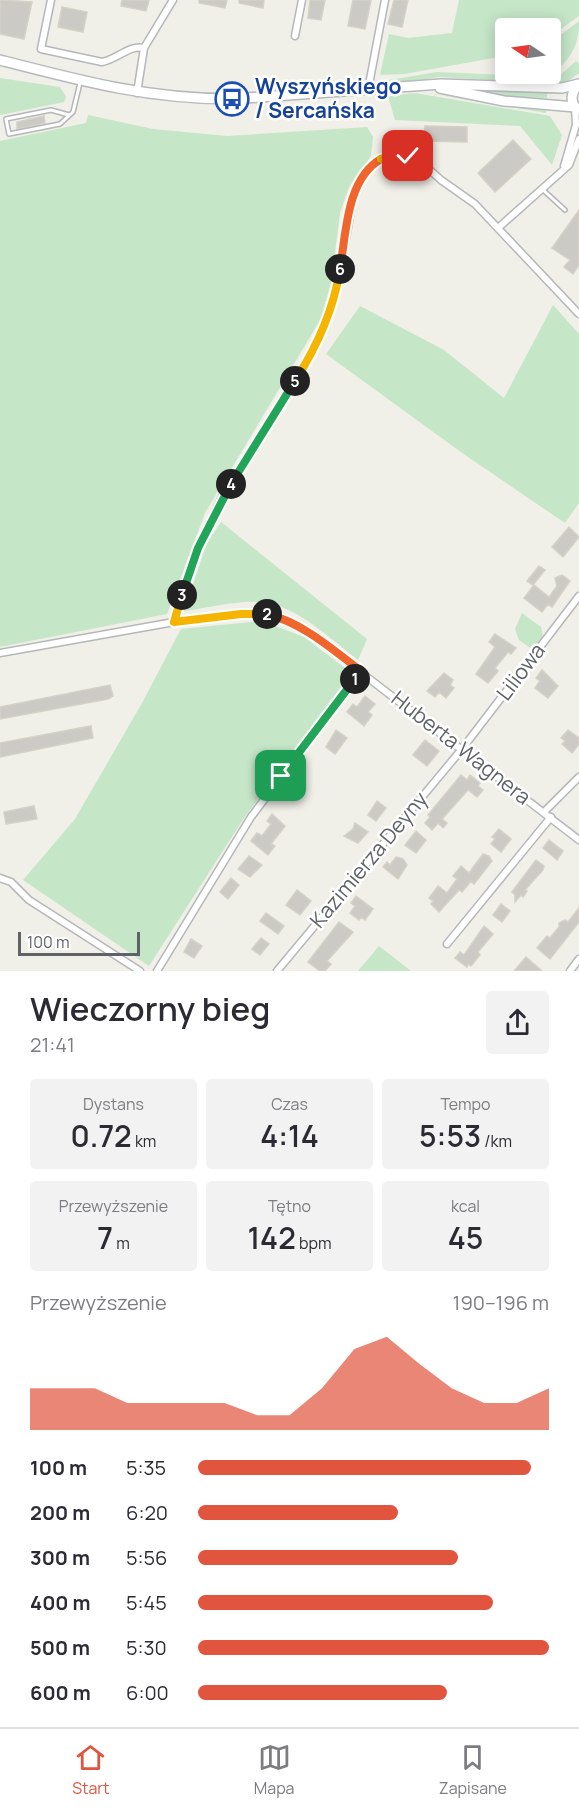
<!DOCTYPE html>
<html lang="pl">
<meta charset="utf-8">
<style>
:root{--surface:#fff;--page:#f2f2f3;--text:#2b2b33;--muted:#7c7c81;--line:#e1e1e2;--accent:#e1543d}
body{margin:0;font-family:Manrope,sans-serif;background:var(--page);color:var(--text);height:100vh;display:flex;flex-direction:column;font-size:22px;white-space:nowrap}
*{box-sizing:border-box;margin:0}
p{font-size:20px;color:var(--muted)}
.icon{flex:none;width:33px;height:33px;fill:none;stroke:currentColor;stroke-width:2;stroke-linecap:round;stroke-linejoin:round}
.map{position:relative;height:971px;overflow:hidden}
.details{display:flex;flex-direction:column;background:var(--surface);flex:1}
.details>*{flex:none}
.needle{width:39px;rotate:283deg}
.buttons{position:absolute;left:495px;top:18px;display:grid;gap:12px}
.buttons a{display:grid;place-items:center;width:66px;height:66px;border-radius:6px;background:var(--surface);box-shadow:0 3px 15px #0003;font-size:30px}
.scale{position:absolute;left:18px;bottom:15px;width:122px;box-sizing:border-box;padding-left:6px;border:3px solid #5f6267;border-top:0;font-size:16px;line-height:21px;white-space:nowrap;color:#5f6267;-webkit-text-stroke:4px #fff;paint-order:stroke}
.pin{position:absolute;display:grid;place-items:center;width:51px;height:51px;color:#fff;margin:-26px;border-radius:12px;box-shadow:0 3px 9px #0006}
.km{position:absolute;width:30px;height:30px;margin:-15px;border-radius:50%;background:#222;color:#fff;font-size:16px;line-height:30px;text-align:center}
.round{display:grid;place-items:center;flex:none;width:63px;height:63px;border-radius:6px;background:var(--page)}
.summary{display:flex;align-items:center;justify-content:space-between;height:102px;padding:0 30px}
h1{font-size:33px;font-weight:600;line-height:45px}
.figures{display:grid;grid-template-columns:repeat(3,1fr);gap:9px;height:102px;padding:6px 30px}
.figures div{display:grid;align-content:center;border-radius:6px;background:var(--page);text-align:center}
.figures b{font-size:30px;font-weight:600}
.figures small{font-size:16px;font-weight:400}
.figures p{font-size:16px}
.chart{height:168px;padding:12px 30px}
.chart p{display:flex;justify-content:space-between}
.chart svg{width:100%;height:108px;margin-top:6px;fill:var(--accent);opacity:.7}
ul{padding:0 30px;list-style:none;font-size:20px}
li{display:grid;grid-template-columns:96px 72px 1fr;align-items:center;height:45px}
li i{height:15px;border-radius:8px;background:var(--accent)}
.tabs{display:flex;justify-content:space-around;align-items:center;height:84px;border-top:2px solid var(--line);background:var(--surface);font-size:16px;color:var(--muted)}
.tabs a{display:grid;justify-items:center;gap:3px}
.tabs .active{color:var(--accent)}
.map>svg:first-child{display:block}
</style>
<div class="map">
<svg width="579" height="971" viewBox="0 0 579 971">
<rect width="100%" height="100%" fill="#f0efe8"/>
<path fill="#c6e6c8" d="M459 0H579V16L551 36 550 28H506L505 56 404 74 380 75 389 34 408 38 452 33Z
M579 21C579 45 572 57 555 72H551V42Z
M576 61 579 63V73L567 82 556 83 557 78Z
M437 72 548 77V83L440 77 388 84 389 80Z
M0 78 60 87 66 97 64 102 0 115Z
M468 89 547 92V98L509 97 466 90Z
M416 91 512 106 546 108V113Z
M415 93 550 116 562 135 552 165 520 126 395 120 388 96Z
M88 115 153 129 227 136 367 127 373 137 371 156 349 187 340 213 331 284 319 322 205 513 167 614 0 647V141L86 123Z
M553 305 579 334V503L565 523 465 455 326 354 360 306 444 350 504 398Z
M221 522 367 639 358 660C333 641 304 612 272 604 246 597 211 608 184 611L207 543Z
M522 613 541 627 543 637 533 650 519 640 515 629Z
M262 621 304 637 349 671V676L244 818 149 966 23 880 75 819 142 703 181 629Z
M379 946 411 971H358Z"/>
<path fill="#cccac4" stroke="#d5d1c6" stroke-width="1.5" d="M0 0 32 2 24 39 0 34Z
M122 0H149L146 11 121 6Z
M199 0H227L225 8 199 3Z
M239 0H264L263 8 239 3Z
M310 0H325L321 20 308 18Z
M353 0H371L365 29 348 26Z
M394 0H408L402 27 388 24Z
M62 7 87 12 83 32 58 27Z
M44 116 45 123 17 129V122Z
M425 126 467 127V142L424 141Z
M513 140 531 159 495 192 478 173Z
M579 210V265L573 274 564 267 570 260 552 248Z
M569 527 579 537 563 557 552 547Z
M539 566 545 570 533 585 527 581Z
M562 575 570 581 552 607 548 604 542 612 524 598 534 585 549 597 557 586 555 578Z
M495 634 516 648 511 654 508 652 495 668 498 671 488 683 476 674 495 647 489 642Z
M542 670 558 686 548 698 535 688 540 681 536 678Z
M444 673 453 680 450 685 454 688 446 698 439 692 435 697 427 691Z
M110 685 113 696 108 699 0 719V707Z
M365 696 375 704 368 712 372 715 364 726 347 712 353 704 357 707Z
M91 726 93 738 0 757V743Z
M336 730 347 738 335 754 326 747Z
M568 730 579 738V744L572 753 562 744 565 741 561 738Z
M425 740 439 751 427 766 413 755Z
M461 775 467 780 470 775 480 783 478 786 483 790 477 797 468 790 442 819 447 823 443 828 438 823 432 830 425 823 430 817 428 815Z
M377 801 386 808 376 821 368 815Z
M34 806 37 819 6 824 4 812Z
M272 814 285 826 271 844 275 846 268 855 251 841 257 833 262 836 271 824 267 821Z
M355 823 368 832 358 843 344 836 353 829Z
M499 829 511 839 501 852 491 844 495 839 492 837Z
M416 831 426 840 416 853 405 845Z
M549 840 563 851 557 860 543 848Z
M483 854 489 856 492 861 474 884 471 881 462 892 459 890 439 912 431 904 433 901 429 898 438 886 447 893 457 879 453 876 461 866 469 873Z
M249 856 262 865 250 877 238 869Z
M396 857 403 859 407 865 398 879 383 867 387 862 390 865Z
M536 860 544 866 543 870 525 890 527 891 523 897 521 895 515 902V895L512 892Z
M231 878 239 885 228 899 220 892Z
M297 890 311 901 300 915 286 905Z
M356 896 373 909 365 920 361 917 359 920 350 913 355 906 351 903Z
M501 904 510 911 502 922 493 915Z
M579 908V922L550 959 537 948 547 936 550 938 559 927V923L565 920 568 922Z
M266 913 284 926 278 934 260 921Z
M339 922 353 932 327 961 331 964 325 971H320L308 962Z
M484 926 493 934 478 952 480 955 471 966 468 964 467 967 455 958 460 952 464 955Z
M261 938 269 944 260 955 252 949Z
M191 939 202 946 194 958 184 952Z
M526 957 542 971H514Z"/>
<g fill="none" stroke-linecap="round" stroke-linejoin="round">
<g stroke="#b5b7bb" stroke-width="6">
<path id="lane" d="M69 115 51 110 6 119 9 134 60 124 73 112 80 83
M542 189 565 210"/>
</g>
<g stroke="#b5b7bb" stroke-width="9">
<path id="street" d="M51 0 41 49 102 62C118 59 128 45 144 48
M295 36 302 0
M368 90 385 0
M137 93 144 48 173 0
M564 166 576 125 575 107
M498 228 569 165 579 139
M174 622 198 548 223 495 313 351 338 283 353 199 365 173 377 162 400 155 421 162 441 180 475 204 579 314
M0 653 174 622 252 613 276 616 311 634 579 840
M544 812 579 777
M0 878 11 882 29 900 140 971
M447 944 551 817
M157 971 251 817 361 671
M277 971 462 749 579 596
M570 971 579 959"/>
</g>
<g stroke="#b6b9be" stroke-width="12">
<path id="secondary" d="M0 60C81 81 148 99 232 99L441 84 562 88 579 84
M440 88 504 101 575 107
M578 110C569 102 571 92 579 84"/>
</g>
<use href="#lane" stroke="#fff" stroke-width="3"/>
<use href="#street" stroke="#fff" stroke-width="6"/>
<use href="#secondary" stroke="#fff" stroke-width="9"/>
</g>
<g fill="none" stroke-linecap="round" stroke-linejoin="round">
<g stroke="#fff" stroke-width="12">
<path id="split-1" d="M281 776 355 679"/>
</g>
<g stroke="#fff" stroke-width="12">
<path id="split-2" d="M267 614C303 623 332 649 361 671L355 679"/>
</g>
<g stroke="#fff" stroke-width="12">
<path id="split-3" d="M182 595 174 622 241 614H267"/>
</g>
<g stroke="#fff" stroke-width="12">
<path id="split-4" d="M182 595 198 548 231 484"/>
</g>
<g stroke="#fff" stroke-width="12">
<path id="split-5" d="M231 484 295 381"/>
</g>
<g stroke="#fff" stroke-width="12">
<path id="split-6" d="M295 381C316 348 334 309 340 269"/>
</g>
<g stroke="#fff" stroke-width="12">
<path id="split-7" d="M340 269C346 235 346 179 381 159"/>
</g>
<g stroke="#fff" stroke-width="12">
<path id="split-8" d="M381 159 391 156H408"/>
</g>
<use href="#split-1" stroke="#22a559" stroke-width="8"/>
<use href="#split-2" stroke="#f0652b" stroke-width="8"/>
<use href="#split-3" stroke="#f5b400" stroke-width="8"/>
<use href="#split-4" stroke="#22a559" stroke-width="8"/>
<use href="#split-5" stroke="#22a559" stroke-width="8"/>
<use href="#split-6" stroke="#f5b400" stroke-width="8"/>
<use href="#split-7" stroke="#f0652b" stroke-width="8"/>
<use href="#split-8" stroke="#f5b400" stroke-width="8"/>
</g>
<defs>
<g id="bus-ring" transform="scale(1.725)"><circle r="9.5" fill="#fff" stroke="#1a4fb4" stroke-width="1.5"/><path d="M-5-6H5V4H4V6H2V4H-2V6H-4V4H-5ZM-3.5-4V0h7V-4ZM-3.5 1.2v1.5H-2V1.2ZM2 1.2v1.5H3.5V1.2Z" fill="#1a4fb4"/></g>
</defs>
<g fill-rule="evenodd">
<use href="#bus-ring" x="232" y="99"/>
</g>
<g text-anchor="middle" stroke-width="5" stroke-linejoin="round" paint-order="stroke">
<g font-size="21" font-weight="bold" fill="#164399" stroke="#fff" text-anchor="start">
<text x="255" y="94">Wyszyńskiego<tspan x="255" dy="24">/ Sercańska</tspan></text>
</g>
<g font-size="21" fill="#5f6267" stroke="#fff">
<text transform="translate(521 672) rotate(-53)" y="7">Liliowa</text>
<text transform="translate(461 748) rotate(38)" y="7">Huberta Wagnera</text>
<text transform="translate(369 860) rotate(-50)" y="7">Kazimierza Deyny</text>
</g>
</g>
</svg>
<div class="buttons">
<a><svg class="needle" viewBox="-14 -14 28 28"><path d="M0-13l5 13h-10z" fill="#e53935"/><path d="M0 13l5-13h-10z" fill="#7c7c81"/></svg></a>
</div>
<div class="scale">100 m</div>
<div class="pin" style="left:281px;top:776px;background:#1e9e55"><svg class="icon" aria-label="arrive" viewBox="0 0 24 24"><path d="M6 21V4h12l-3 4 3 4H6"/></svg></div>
<div class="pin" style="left:408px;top:156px;background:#d93025"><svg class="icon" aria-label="check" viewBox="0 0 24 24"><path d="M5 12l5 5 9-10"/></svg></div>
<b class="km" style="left:355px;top:679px">1</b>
<b class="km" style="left:267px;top:614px">2</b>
<b class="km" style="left:182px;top:595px">3</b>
<b class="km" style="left:231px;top:484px">4</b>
<b class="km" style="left:295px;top:381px">5</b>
<b class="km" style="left:340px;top:269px">6</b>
</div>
<section class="details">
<div class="summary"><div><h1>Wieczorny bieg</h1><p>21:41</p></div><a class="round"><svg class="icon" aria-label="share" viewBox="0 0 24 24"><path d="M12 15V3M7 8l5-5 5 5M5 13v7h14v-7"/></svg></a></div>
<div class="figures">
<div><p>Dystans</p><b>0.72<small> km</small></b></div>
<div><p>Czas</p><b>4:14</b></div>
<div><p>Tempo</p><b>5:53<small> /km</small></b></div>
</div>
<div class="figures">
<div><p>Przewyższenie</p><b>7<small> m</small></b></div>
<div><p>Tętno</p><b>142<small> bpm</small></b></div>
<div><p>kcal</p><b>45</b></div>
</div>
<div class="chart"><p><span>Przewyższenie</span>190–196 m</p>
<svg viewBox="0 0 160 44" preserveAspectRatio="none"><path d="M0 44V27L10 27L20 27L30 33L40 33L50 33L60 33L70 38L80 38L90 27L100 11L110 6L120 17L130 27L140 33L150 33L160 27V44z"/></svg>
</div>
<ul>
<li><b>100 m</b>5:35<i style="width:95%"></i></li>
<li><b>200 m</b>6:20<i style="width:57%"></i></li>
<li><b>300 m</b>5:56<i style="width:74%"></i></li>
<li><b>400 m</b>5:45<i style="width:84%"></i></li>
<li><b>500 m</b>5:30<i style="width:100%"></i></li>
<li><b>600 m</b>6:00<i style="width:71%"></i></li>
</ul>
</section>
<nav class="tabs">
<a class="active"><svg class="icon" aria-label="home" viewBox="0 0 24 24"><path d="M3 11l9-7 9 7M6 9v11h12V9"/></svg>Start</a>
<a><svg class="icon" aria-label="map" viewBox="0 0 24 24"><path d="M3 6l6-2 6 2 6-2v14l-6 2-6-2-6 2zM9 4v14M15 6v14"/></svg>Mapa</a>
<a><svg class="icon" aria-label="saved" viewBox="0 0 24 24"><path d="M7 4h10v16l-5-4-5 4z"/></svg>Zapisane</a>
</nav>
